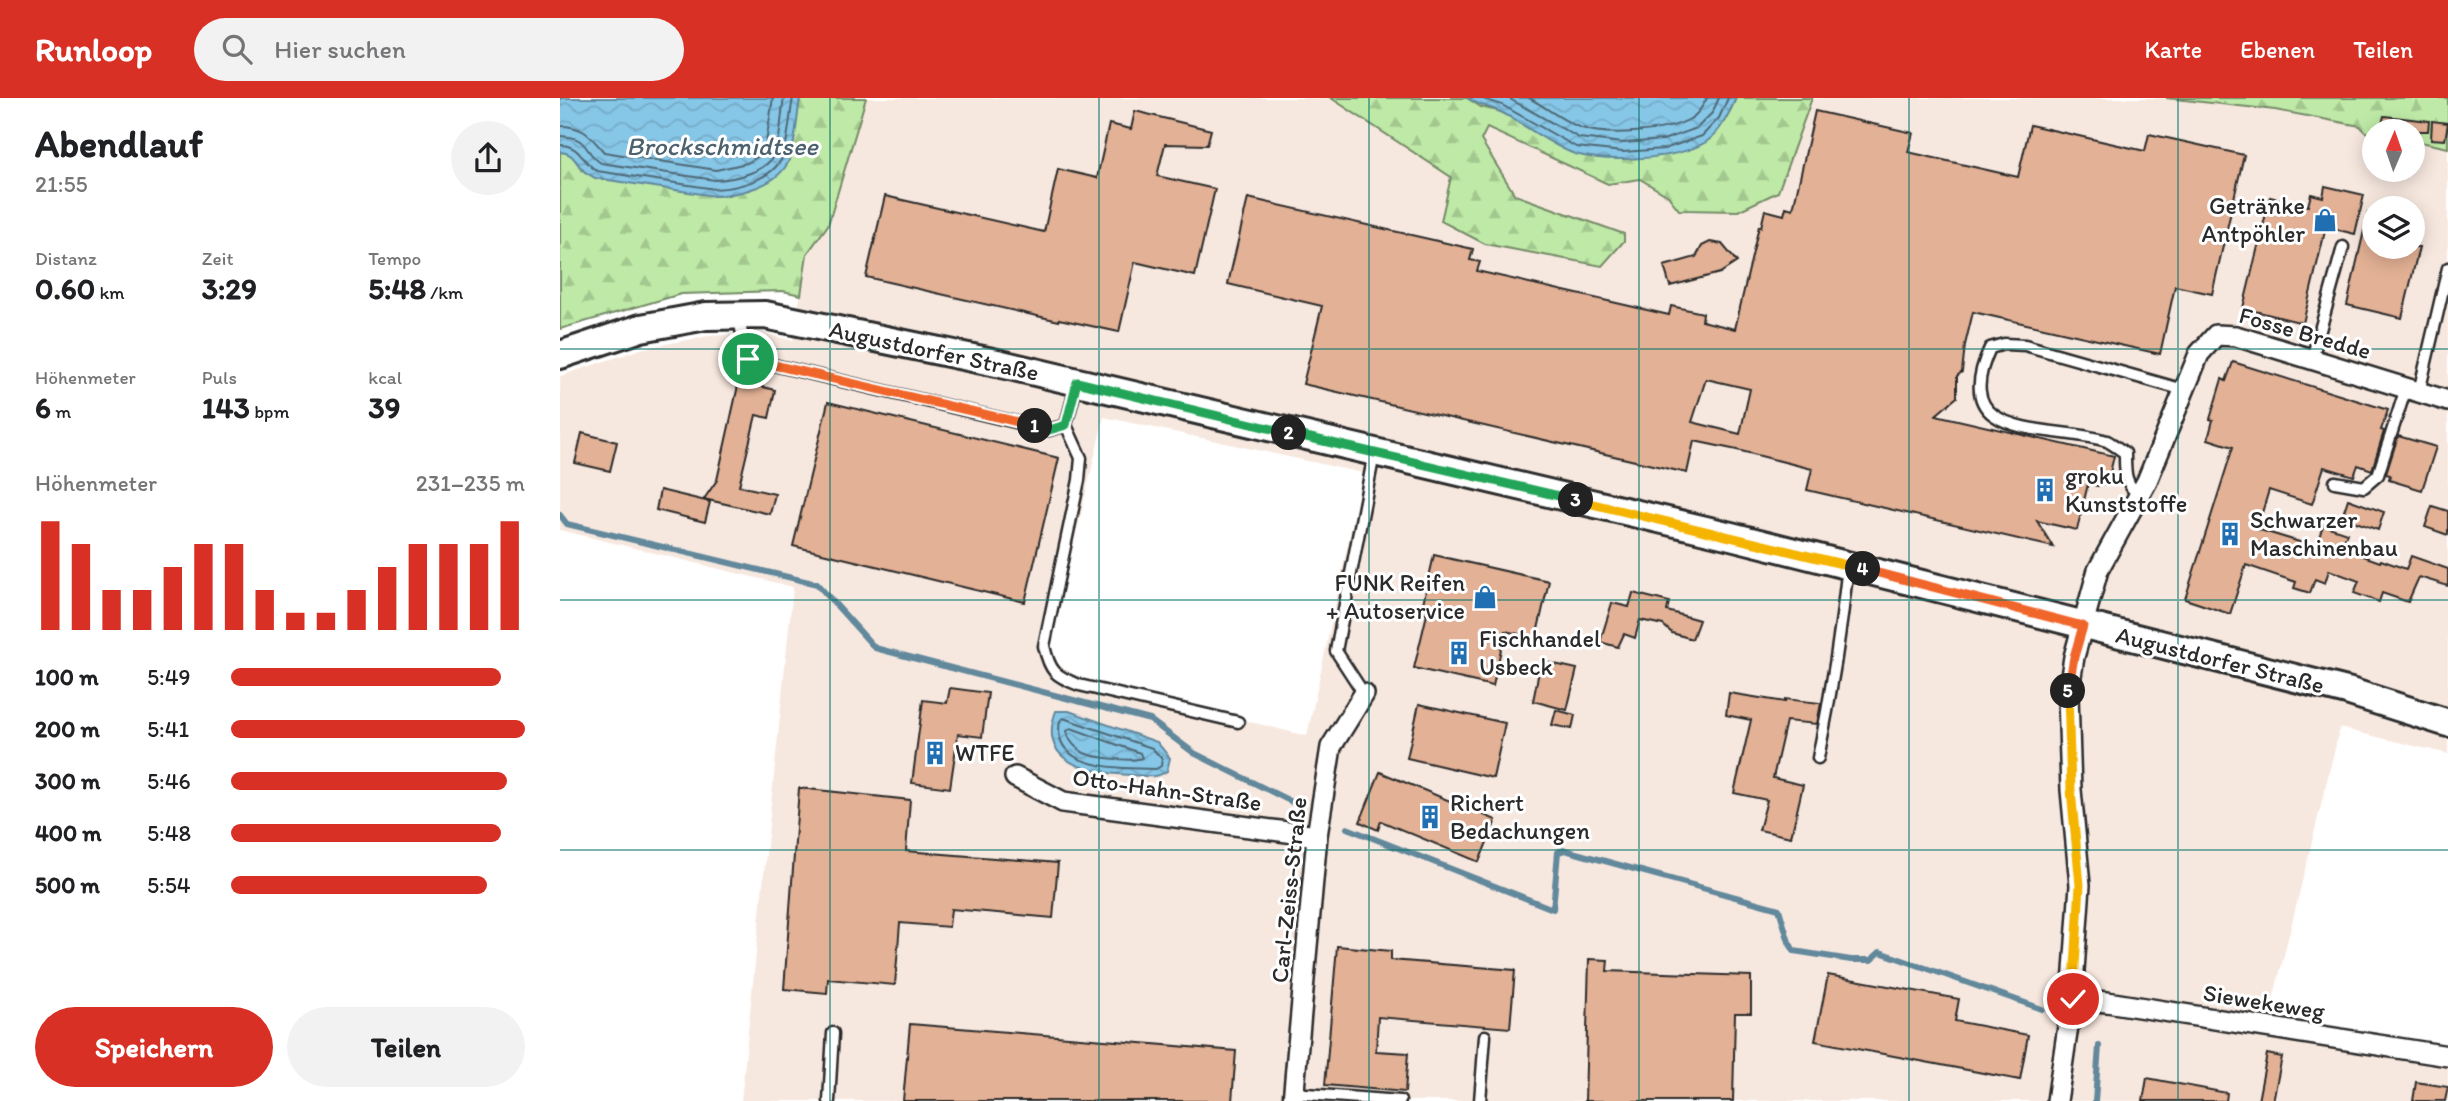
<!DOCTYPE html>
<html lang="de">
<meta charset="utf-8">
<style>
:root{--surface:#fff;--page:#f2f2f2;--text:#202124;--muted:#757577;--accent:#d93025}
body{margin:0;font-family:Itim,sans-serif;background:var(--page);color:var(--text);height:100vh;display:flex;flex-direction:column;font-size:26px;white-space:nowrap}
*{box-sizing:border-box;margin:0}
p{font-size:23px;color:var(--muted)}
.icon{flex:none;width:38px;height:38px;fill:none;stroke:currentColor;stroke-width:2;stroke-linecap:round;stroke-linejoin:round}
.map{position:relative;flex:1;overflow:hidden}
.side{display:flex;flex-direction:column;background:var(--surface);width:560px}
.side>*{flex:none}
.needle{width:46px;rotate:2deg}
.controls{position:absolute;left:1802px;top:21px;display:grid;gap:14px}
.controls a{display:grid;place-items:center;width:63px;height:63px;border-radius:50%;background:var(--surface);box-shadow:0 4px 18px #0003;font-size:35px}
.pin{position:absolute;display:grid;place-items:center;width:60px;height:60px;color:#fff;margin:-30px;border:4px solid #fff;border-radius:50%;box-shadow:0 2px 7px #0007}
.km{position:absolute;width:35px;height:35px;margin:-18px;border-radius:50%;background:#222;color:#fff;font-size:19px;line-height:35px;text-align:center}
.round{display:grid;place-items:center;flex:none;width:74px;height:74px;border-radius:37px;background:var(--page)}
.headline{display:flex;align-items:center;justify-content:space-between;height:119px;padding:0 35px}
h1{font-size:38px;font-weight:700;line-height:52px}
.stats{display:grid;grid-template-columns:repeat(3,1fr);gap:10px;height:119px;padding:7px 35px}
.stats div{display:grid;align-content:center}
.stats b{font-size:30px;font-weight:700}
.stats small{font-size:19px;font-weight:400}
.stats p{font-size:19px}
.chart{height:196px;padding:14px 35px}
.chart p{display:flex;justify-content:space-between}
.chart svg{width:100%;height:126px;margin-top:7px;stroke:var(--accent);stroke-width:6}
.action{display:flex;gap:14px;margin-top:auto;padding:14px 35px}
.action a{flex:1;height:80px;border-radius:42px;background:var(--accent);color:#fff;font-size:28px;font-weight:700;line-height:80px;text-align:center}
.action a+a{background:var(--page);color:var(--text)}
ul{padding:0 35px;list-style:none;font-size:23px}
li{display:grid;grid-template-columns:112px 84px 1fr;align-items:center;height:52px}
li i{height:18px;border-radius:9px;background:var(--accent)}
header{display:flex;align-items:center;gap:42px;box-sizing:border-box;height:98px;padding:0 35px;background:var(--accent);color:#fff}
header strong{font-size:33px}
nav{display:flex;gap:38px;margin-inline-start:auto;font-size:24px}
.search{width:490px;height:63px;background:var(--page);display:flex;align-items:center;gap:18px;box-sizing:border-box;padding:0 24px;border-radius:38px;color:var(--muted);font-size:26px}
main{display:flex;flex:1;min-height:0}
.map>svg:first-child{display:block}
</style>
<header>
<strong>Runloop</strong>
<div class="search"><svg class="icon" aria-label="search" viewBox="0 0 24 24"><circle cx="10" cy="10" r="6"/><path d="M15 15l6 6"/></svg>Hier suchen</div>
<nav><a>Karte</a><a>Ebenen</a><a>Teilen</a></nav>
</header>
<main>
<section class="side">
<div class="headline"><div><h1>Abendlauf</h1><p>21:55</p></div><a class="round"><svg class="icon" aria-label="share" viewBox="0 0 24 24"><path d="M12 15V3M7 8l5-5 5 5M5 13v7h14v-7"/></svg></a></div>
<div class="stats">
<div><p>Distanz</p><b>0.60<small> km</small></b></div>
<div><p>Zeit</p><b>3:29</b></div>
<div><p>Tempo</p><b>5:48<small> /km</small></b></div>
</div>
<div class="stats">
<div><p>Höhenmeter</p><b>6<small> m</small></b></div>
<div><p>Puls</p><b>143<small> bpm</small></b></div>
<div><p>kcal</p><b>39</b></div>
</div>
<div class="chart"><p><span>Höhenmeter</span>231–235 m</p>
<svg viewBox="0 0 160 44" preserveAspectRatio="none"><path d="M5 44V6M15 44V14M25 44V30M35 44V30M45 44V22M55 44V14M65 44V14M75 44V30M85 44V38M95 44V38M105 44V30M115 44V22M125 44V14M135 44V14M145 44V14M155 44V6"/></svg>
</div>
<ul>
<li><b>100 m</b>5:49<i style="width:92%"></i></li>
<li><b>200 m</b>5:41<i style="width:100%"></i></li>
<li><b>300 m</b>5:46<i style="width:94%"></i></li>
<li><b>400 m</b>5:48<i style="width:92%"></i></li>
<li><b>500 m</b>5:54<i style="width:87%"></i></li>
</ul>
<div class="action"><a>Speichern</a><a>Teilen</a></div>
</section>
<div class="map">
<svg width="1888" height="1003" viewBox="0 0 1888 1003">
<defs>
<pattern id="forest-firs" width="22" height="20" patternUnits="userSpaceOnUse" patternTransform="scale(1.75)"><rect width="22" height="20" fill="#bee9a6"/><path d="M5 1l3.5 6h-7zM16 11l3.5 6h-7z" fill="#a3c88f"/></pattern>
<pattern id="water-waves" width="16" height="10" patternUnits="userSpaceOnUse" patternTransform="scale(1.75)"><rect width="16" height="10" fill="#86c6e7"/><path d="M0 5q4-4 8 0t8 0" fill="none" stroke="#74aac6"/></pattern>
</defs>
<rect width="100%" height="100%" fill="#fff"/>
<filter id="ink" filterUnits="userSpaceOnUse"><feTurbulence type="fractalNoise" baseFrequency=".0143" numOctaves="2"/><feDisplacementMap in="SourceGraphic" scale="14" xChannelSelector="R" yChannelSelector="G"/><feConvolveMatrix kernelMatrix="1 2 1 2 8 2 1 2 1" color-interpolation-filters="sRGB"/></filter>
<g filter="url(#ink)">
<path fill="#f7e8df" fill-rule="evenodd" d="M306 0H771L891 79 1064 136 955 97 920 41 927 29 1048 86 1080 81 1108 98 1119 112 1130 114 1178 113 1218 94 1252 0H1606L1715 12 1800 28 1815 43V72H1853V46L1861 44 1888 50V656L1780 630 1709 918 1888 947V1003H181L233 489 0 432V278L84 250 149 238 201 234 233 243 247 156 268 127ZM1815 110H1853V149H1815ZM544 319 803 375 747 638 521 582 496 565 490 546Z"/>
<path fill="url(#forest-firs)" stroke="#748a68" stroke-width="2" d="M240 0H306L268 127 247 156 241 197 223 193 121 196 0 231V54C13 55 17 61 22 72L155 98 168 97 216 78 230 62Z
M771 0H907L921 9 938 13 1063 61 1077 59 1165 24 1176 0H1252L1218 94 1178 113 1119 112 1108 98 1080 81 1048 86 927 30 921 42 955 97 1064 136V143L1042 168 925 146 881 123 891 79Z
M1606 0H1888V50L1861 44 1853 46V33H1815V43L1800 28 1715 12Z"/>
<path fill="url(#water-waves)" stroke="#62889c" stroke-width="2" d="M0 0H240C237 19 236 42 230 60 220 88 180 96 155 98L35 80C31 77 27 76 24 73 14 64 15 55 0 54Z
M907 0H1176C1169 15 1161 34 1146 44 1117 62 1048 65 1015 56 995 50 962 25 941 14 928 8 920 8 907 0Z
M496 613H509L597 644 610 660 607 673C596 681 584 678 570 677 531 675 476 666 496 613Z"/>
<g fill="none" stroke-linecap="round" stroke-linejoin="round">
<path stroke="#4f6976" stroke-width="2" d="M920 0 942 7 1016 49 1063 54 1104 51 1142 38 1159 20 1168 0
M948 0 1019 40 1063 45 1103 42 1137 30 1152 15 1159 0
M969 0C986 9 1004 24 1022 30 1047 39 1107 34 1130 21 1138 17 1143 8 1147 0
M0 28C24 28 30 38 44 54L156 72 187 65 199 58 205 51 213 0
M0 38C30 39 23 54 41 65L155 82C174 81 205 75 215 56 221 42 221 15 224 0
M0 47C20 47 22 64 37 73L155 91C177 90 211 82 222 60 228 48 230 14 233 0
M503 620 592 650 602 661 601 668 596 671C563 670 490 673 500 623Z
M511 630 580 655 582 660C572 664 535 660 524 655 516 651 508 642 507 633Z"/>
<path stroke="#62889c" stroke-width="6" d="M0 417 7 426 257 486 315 550 590 622 634 655 734 705
M787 730 993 811 998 754 1005 752 1219 811 1229 844 1234 853 1291 862H1311L1320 854 1482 911
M1535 1003 1539 948"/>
</g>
<path fill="#e3b195" stroke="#2b2b2b" stroke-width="2" fill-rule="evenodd" d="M575 13 651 32 647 47 605 46 597 78 655 91 635 178 575 164 559 234 499 221V223L306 179 325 98 484 134 498 71 537 80 549 26 571 31Z
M1255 13 1353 35 1348 54 1458 79 1470 27 1585 53 1589 36 1684 57 1652 196 1615 188 1600 256 1413 214 1405 247 1402 274 1397 278V299L1376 317 1554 358 1547 387 1539 385 1538 388 1528 386 1517 432 1477 423 1493 449 1247 392 1252 371 1177 352 1134 343 1127 375 743 286 762 208 668 186 688 100 913 151 910 162 920 164 917 173 1109 217 1111 208 1143 215 1142 223 1175 231 1199 128 1201 129 1205 112 1224 117 1226 109 1233 111ZM1146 281 1190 291 1180 336 1132 324Z
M1824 18 1869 23 1868 33H1820Z
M1872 23 1888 25 1885 42 1871 41Z
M1765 88 1804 97 1795 136 1766 129 1743 225 1683 210 1710 99 1748 108 1751 96 1763 99Z
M1808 115 1815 116V149H1859L1842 220 1787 207Z
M1150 144 1162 146 1177 164 1160 175 1110 188 1104 168 1136 159 1142 148Z
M1673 264 1828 312 1821 332 1824 333 1812 372 1798 367 1794 378 1764 369 1752 406 1709 392 1697 431 1756 449 1763 427 1787 435 1781 450 1820 464 1821 462 1846 471 1851 458 1888 471V488L1859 479 1848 504 1822 495 1819 504 1794 495 1799 483 1769 472 1765 485 1755 481 1750 495 1734 490 1736 484 1686 467 1670 516 1625 501 1673 349 1648 341 1653 322 1650 321 1662 281 1666 283Z
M179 283 215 292 209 320 196 317 179 388 215 396 210 416 144 401 157 382Z
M268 304 499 360 465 504 233 448Z
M22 335 57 344 50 373 15 365Z
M1838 338 1876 349 1862 392 1829 382 1830 377 1826 376Z
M100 392 150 404 145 424 96 412Z
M1788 401 1824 414 1818 432 1782 419Z
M1872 408 1888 413V437L1865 429Z
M874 457 989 483 976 540 945 533 933 588 854 570 867 516 861 514Z
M1073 495 1109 504 1107 513 1139 522 1132 541 1112 535 1103 527 1080 522 1075 540 1064 536 1058 549 1040 544 1052 505 1069 509Z
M981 563 1017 571 1007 612 973 603Z
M390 590 428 595 422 639 398 636 390 690 352 685 363 602 387 605Z
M1169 595 1225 604V601L1261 605 1257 626 1226 623 1213 680 1243 687 1231 739 1199 732 1207 702 1174 695 1191 622 1166 617Z
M859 606 945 625 933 680 847 660Z
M996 612 1015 617 1012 631 992 627Z
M820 674 936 722 919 764 821 723 818 732 800 724Z
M239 690 350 702 346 753 498 765 493 820 391 811 389 829 340 825 335 887 268 881 267 895 224 891Z
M777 848 831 853V862L955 872 950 930 818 919 816 953 848 955 845 994 765 987Z
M1029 861 1048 862 1047 873 1191 878V915H1175L1173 1003H1025Z
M1268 877 1399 901 1395 923 1468 937 1460 982 1255 943Z
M350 926 676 953 672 1003H343Z
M1707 956 1722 959 1713 1003H1698Z
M1587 980 1667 995 1666 1003H1583Z
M1856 984 1888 989 1885 1003H1853Z"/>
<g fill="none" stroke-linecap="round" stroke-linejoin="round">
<g stroke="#2b2b2b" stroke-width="15">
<path id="service" d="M178 218 188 261 489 332 506 327
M1752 261 1783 149
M517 285 506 327 521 360 519 382 484 548C490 574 495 578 519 587L678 624
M1859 294 1888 170
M1775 384 1804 389 1818 377 1846 290
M1580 397C1564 387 1565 372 1565 355 1559 351 1553 346 1547 343 1492 326 1386 345 1430 250L1444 246 1465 247 1624 292
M804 596 776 553 814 356
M1258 660C1271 597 1281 533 1288 468
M733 995 840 1003
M269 1003 273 935
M920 1003 925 938"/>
</g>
<g stroke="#2b2b2b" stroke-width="24">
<path id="minor" d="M455 679 503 704 757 738
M1512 901 1547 904 1888 958
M733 1003 757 738 771 649 804 596
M1497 1003 1512 901 1520 787 1511 692 1508 597 1514 559 1538 472 1587 383 1639 256 1656 237 1676 238 1888 303"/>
</g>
<g stroke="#2b2b2b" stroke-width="32">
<path id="secondary" d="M0 257 81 230 146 218 205 217 437 265 1171 438 1787 593 1888 625"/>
</g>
<use href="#service" stroke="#fff" stroke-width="10"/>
<use href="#minor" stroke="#fff" stroke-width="19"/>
<use href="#secondary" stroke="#fff" stroke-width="26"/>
</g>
</g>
<g fill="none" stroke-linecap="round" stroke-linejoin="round" filter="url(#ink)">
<g stroke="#fff" stroke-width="14">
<path id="split-1" d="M188 261 475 328"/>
</g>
<g stroke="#fff" stroke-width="14">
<path id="split-2" d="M475 328 489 332 506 327 517 284 729 335"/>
</g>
<g stroke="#fff" stroke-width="14">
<path id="split-3" d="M729 335 1016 402"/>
</g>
<g stroke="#fff" stroke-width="14">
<path id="split-4" d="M1016 402 1303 471"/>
</g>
<g stroke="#fff" stroke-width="14">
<path id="split-5" d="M1303 471 1523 528 1514 559 1508 593"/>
</g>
<g stroke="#fff" stroke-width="14">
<path id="split-6" d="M1508 593 1511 692 1520 787 1513 901"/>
</g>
<use href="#split-1" stroke="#f0652b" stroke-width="9"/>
<use href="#split-2" stroke="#22a559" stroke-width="9"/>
<use href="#split-3" stroke="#22a559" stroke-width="9"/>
<use href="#split-4" stroke="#f5b400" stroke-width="9"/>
<use href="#split-5" stroke="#f0652b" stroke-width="9"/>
<use href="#split-6" stroke="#f5b400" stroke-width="9"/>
</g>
<path fill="none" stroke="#0f766e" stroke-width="2" stroke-opacity="0.55" d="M270 0V1003M539 0V1003M809 0V1003M1079 0V1003M1349 0V1003M1618 0V1003M0 251H1888M0 502H1888M0 752H1888"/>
<defs>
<g id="shop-bare" transform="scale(1.89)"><path d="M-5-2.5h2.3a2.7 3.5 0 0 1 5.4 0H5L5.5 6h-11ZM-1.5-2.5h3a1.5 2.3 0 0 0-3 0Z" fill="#1f6fb2" stroke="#fff" stroke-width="2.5" paint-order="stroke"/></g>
<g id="building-bare" transform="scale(1.89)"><path d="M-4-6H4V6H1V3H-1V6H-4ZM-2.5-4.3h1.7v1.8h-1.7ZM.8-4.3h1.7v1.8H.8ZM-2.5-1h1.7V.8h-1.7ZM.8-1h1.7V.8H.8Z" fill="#1f6fb2" stroke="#fff" stroke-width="2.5" paint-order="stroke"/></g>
</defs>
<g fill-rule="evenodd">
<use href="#shop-bare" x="1765" y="122"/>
<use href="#building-bare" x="1485" y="392"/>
<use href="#building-bare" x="1670" y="436"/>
<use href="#shop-bare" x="925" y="499"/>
<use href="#building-bare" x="899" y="555"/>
<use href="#building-bare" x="375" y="655"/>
<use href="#building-bare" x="870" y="719"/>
</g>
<g text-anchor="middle" stroke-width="6" stroke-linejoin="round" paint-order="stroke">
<g font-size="24" fill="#2b2b2b" stroke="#fff" text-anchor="start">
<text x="1745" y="116" text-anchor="end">Getränke<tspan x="1745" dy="28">Antpöhler</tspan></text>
<text x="1505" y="386">groku<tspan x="1505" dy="28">Kunststoffe</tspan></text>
<text x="1690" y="430">Schwarzer<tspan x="1690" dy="28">Maschinenbau</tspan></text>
<text x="905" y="493" text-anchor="end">FUNK Reifen<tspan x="905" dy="28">+ Autoservice</tspan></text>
<text x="919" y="549">Fischhandel<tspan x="919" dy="28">Usbeck</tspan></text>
<text x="395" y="663">WTFE</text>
<text x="890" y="713">Richert<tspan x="890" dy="28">Bedachungen</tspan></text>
</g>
<g font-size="24" fill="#2b2b2b" stroke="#fff">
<text transform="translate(1745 235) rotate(16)" y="8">Fosse Bredde</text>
<text transform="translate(374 253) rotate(12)" y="8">Augustdorfer Straße</text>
<text transform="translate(1660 562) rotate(14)" y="8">Augustdorfer Straße</text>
<text transform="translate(607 692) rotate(8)" y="8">Otto-Hahn-Straße</text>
<text transform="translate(729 792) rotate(-84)" y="8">Carl-Zeiss-Straße</text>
<text transform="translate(1704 904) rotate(9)" y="8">Siewekeweg</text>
</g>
<g font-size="26" font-style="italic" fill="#4b616d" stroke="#fff">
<text x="162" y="57">Brockschmidtsee</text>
</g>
</g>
</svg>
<div class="controls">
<a><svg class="needle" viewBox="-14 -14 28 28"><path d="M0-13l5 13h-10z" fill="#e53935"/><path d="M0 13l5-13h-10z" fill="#757577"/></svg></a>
<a><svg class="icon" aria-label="layers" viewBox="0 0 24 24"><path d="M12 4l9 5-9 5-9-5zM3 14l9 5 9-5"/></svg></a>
</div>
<div class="pin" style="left:188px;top:261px;background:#1e9e55"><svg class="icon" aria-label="arrive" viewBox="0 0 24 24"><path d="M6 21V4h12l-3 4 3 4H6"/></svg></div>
<div class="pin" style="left:1513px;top:901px;background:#d93025"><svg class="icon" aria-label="check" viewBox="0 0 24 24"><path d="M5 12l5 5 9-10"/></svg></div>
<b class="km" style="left:475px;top:328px">1</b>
<b class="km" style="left:729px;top:335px">2</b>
<b class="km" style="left:1016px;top:402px">3</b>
<b class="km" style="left:1303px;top:471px">4</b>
<b class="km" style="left:1508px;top:593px">5</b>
</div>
</main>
